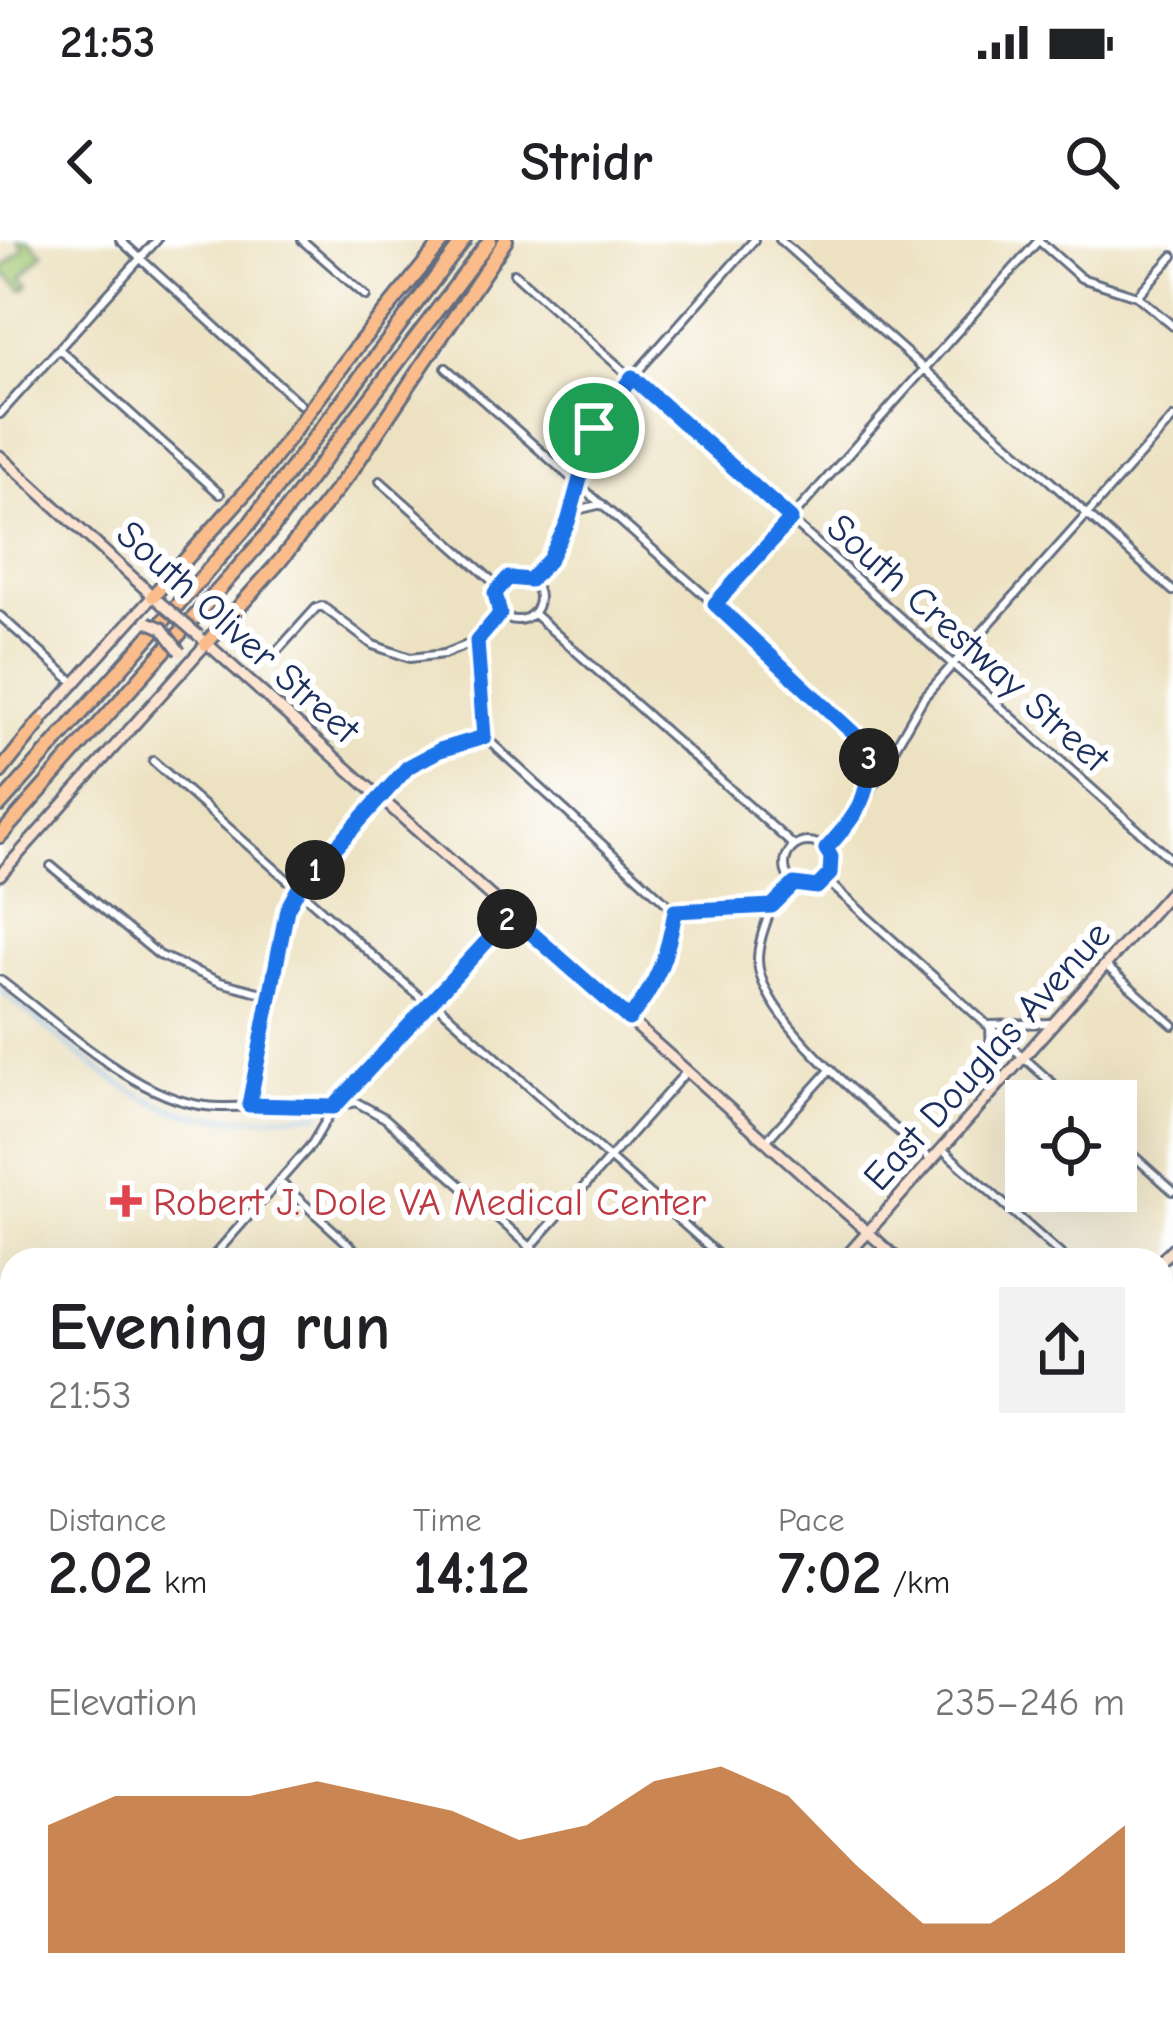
<!DOCTYPE html>
<meta charset="utf-8">
<style>
:root{--surface:#fff;--page:#f2f2f2;--text:#202124;--muted:#757577;--accent:#b45309}
body{margin:0;font-family:"Comic Neue",sans-serif;background:var(--page);color:var(--text);height:100vh;display:flex;flex-direction:column;font-size:45px;white-space:nowrap}
*{box-sizing:border-box;margin:0}
p{font-size:39px;color:var(--muted)}
.icon{flex:none;width:66px;height:66px;fill:none;stroke:currentColor;stroke-width:2;stroke-linecap:round;stroke-linejoin:round}
.map{position:relative;flex:1;overflow:hidden}
.drawer{position:absolute;left:0px;top:1008px;width:1173px;height:771px;display:flex;flex-direction:column;background:var(--surface);border-radius:36px 36px 0 0;box-shadow:0 12px 48px #0002}
.drawer>*{flex:none}
.tools{position:absolute;left:1005px;top:840px;display:grid;gap:24px}
.tools a{display:grid;place-items:center;width:132px;height:132px;border-radius:0px;background:var(--surface);box-shadow:0 12px 48px #0002;font-size:60px}
.pin{position:absolute;display:grid;place-items:center;width:102px;height:102px;color:#fff;margin:-51px;border:6px solid #fff;border-radius:50%;box-shadow:0 3px 12px #0007}
.km{position:absolute;width:60px;height:60px;margin:-30px;border-radius:50%;background:#222;color:#fff;font-size:33px;line-height:60px;text-align:center}
.round{display:grid;place-items:center;flex:none;width:126px;height:126px;border-radius:0px;background:var(--page)}
.summary{display:flex;align-items:center;justify-content:space-between;height:204px;padding:0 48px}
h1{font-size:66px;font-weight:700;line-height:90px}
.figures{display:grid;grid-template-columns:repeat(3,1fr);gap:18px;height:204px;padding:12px 48px}
.figures div{display:grid;align-content:center}
.figures b{font-size:60px;font-weight:700}
.figures small{font-size:33px;font-weight:400}
.figures p{font-size:33px}
.chart{height:336px;padding:24px 48px}
.chart p{display:flex;justify-content:space-between}
.chart svg{width:100%;height:216px;margin-top:12px;fill:var(--accent);opacity:.7}
.status{display:flex;justify-content:space-between;align-items:center;height:84px;padding:0 60px;background:var(--surface);direction:ltr}
.status svg{height:33px;fill:currentColor}
header{display:flex;justify-content:space-between;align-items:center;height:156px;padding:0 48px;background:var(--surface);font-size:54px;font-weight:700}
.map>svg:first-child{display:block}
</style>
<div class="status"><b>21:53</b><svg viewBox="0 0 49 12"><path d="M0 12V9h3v3zM5 12V6h3v6zM10 12V3h3v9zM15 12V0h3v12zM26 1h20v11H26zM47 4h2v5h-2z"/></svg></div>
<header><svg class="icon" aria-label="back" viewBox="0 0 24 24"><path d="M15 5l-7 7 7 7"/></svg>Stridr<svg class="icon" aria-label="search" viewBox="0 0 24 24"><circle cx="10" cy="10" r="6"/><path d="M15 15l6 6"/></svg></header>
<div class="map">
<svg width="1173" height="1777" viewBox="0 0 1173 1777">
<rect width="100%" height="100%" fill="#fff"/>
<filter id="ink" filterUnits="userSpaceOnUse"><feTurbulence type="fractalNoise" baseFrequency=".00833" numOctaves="2"/><feDisplacementMap in="SourceGraphic" scale="24" xChannelSelector="R" yChannelSelector="G"/><feConvolveMatrix kernelMatrix="1 2 1 2 8 2 1 2 1" color-interpolation-filters="sRGB"/></filter>
<filter id="wash" filterUnits="userSpaceOnUse"><feTurbulence type="fractalNoise" baseFrequency=".004" numOctaves="4" result="noise"/><feDisplacementMap in="SourceGraphic" scale="48" xChannelSelector="R" yChannelSelector="G"/><feGaussianBlur stdDeviation="2.7" result="paint"/><feColorMatrix in="noise" values="0 0 0 0 0 0 0 0 0 0 0 0 0 0 0 0 0 1.4 0 .05"/><feComposite in="paint" operator="in"/></filter>
<g filter="url(#wash)">
<rect width="100%" height="100%" fill="#ece1c0"/>
<path fill="#a3c872" stroke="#5f7c68" stroke-width="3" d="M18 0H29L43 13 22 37 29 44 23 50 0 30 24 9Z
M0 1491 12 1502V1565L0 1579Z
M0 1711 12 1732V1767H51L62 1777H12L0 1759Z"/>
<g fill="none" stroke-linecap="round" stroke-linejoin="round">
<path stroke="#7ebcf1" stroke-width="3" d="M0 750C60 796 123 864 201 876 239 881 282 875 321 874
M0 1741 12 1752
M27 1767 38 1777"/>
</g>
</g>
<g filter="url(#ink)">
<g fill="none" stroke-linecap="round" stroke-linejoin="round">
<g stroke="#646d80" stroke-width="12">
<path id="street" d="M120 0 300 164
M302 0 366 56
M780 0 1173 351
M1038 0 1081 38 1137 56 1173 86
M514 33 1173 621
M1137 56 1173 16
M59 109 220 254
M446 128 700 351 867 506
M0 174 157 0
M380 241 498 346
M573 271 602 264
M495 358a22 22 0 1 1 44 0a22 22 0 1 1-44 0Z
M530 340 549 320 568 282 586 210 607 166 754 0
M715 364 1039 0
M534 374 794 606
M0 376 76 444
M477 401 485 497 675 671 772 666C766 683 758 702 758 720 759 782 886 878 931 920
M277 411 316 368 322 366 373 405 410 418 444 414 477 401 501 374
M153 521 429 765
M867 550 870 529 867 506 897 503
M785 625a23 23 0 1 1 46 0a23 23 0 1 1-46 0Z
M826 609 867 556 924 457 1173 178
M51 626 159 715 220 742 270 755
M826 640 1072 861
M772 666 794 644
M1105 725 1173 785
M0 740C57 782 134 858 206 866 231 869 257 865 282 865 307 865 331 868 356 862L385 878 545 1020
M433 761 724 1020
M629 779C657 745 668 714 675 671
M992 853 990 785 1051 783
M249 865 287 669 299 648 408 527 440 510 485 497
M1116 900 1173 951
M766 901 831 829
M942 909 1067 1020
M280 942 366 1020
M210 1020 312 904 334 867 511 675
M519 1020 687 831
M1161 1098 1173 1108
M0 1252 12 1239
M0 1333 12 1344
M1161 1465 1173 1464
M1161 1647 1173 1658
M0 1655 12 1666
M1161 1732 1173 1743
M1161 1734 1173 1721
M125 1767 136 1777
M664 1767 675 1777
M841 1767 852 1777
M1021 1767 1032 1777
M0 1769 6 1777
M1122 1777 1131 1767"/>
</g>
<g stroke="#646d80" stroke-width="15">
<path id="secondary" d="M0 216 164 366
M203 400 899 1020
M36 486 153 356
M0 635 206 404
M843 1020 1173 649
M1161 1021 1173 1008
M1161 1255 1173 1266
M1161 1377 1173 1364
M0 1491 12 1502
M308 1767 319 1777
M160 1777 169 1767
M482 1777 491 1767
M802 1777 811 1767"/>
</g>
<g stroke="#646d80" stroke-width="18">
<path id="highway" d="M153 356 262 234 358 105 444 0
M206 404 280 321 352 230 506 0
M0 532 40 482
M0 565 251 282 464 0
M0 596 268 294 490 0"/>
</g>
<use href="#street" stroke="#fff" stroke-width="6"/>
<use href="#secondary" stroke="#fde4d0" stroke-width="9"/>
<use href="#highway" stroke="#f9bc8a" stroke-width="12"/>
<g stroke="#646d80" stroke-width="15" stroke-linecap="butt">
<path id="secondary-bridge" d="M164 366 199 396
M148 382 162 388 180 412"/>
</g>
<use href="#secondary-bridge" stroke="#fde4d0" stroke-width="9"/>
</g>
</g>
<g fill="none" stroke-linecap="round" stroke-linejoin="round" filter="url(#ink)">
<g stroke="#fff" stroke-width="24">
<path id="route" d="M632 137 791 279 715 364 867 506C874 555 857 574 826 609L831 617 830 634 817 647 794 644 772 666 675 671C668 714 657 745 629 779L511 675 334 867 249 865 287 669 298 649 408 527 440 510 484 497 477 401 500 374 495 353 508 338 530 340 549 320 568 282 594 188Z"/>
</g>
<use href="#route" stroke="#1a73e8" stroke-width="15"/>
</g>
<path fill="#e0444e" stroke="#fff" stroke-width="4.5" d="M120 943h12v12h12v12h-12v12h-12v-12h-12v-12h12z"/>
<g text-anchor="middle" stroke-width="12" stroke-linejoin="round" paint-order="stroke">
<g font-size="39" fill="#1b2f5e" stroke="#fff">
<text transform="translate(239 391) rotate(42)" y="14">South Oliver Street</text>
<text transform="translate(969 402) rotate(42)" y="14">South Crestway Street</text>
<text transform="translate(986 815) rotate(-48)" y="14">East Douglas Avenue</text>
</g>
<g font-size="39" fill="#be3a42" stroke="#fff" text-anchor="start">
<text x="153" y="975">Robert J. Dole VA Medical Center</text>
</g>
</g>
</svg>
<div class="tools">
<a><svg class="icon" aria-label="locate" viewBox="0 0 24 24"><circle cx="12" cy="12" r="6"/><path d="M12 2v4M12 18v4M2 12h4M18 12h4"/></svg></a>
</div>
<div class="pin" style="left:594px;top:188px;background:#1e9e55"><svg class="icon" aria-label="arrive" viewBox="0 0 24 24"><path d="M6 21V4h12l-3 4 3 4H6"/></svg></div>
<b class="km" style="left:315px;top:630px">1</b>
<b class="km" style="left:507px;top:679px">2</b>
<b class="km" style="left:869px;top:518px">3</b>
<section class="drawer">
<div class="summary"><div><h1>Evening run</h1><p>21:53</p></div><a class="round"><svg class="icon" aria-label="share" viewBox="0 0 24 24"><path d="M12 15V3M7 8l5-5 5 5M5 13v7h14v-7"/></svg></a></div>
<div class="figures">
<div><p>Distance</p><b>2.02<small> km</small></b></div>
<div><p>Time</p><b>14:12</b></div>
<div><p>Pace</p><b>7:02<small> /km</small></b></div>
</div>
<div class="chart"><p><span>Elevation</span>235–246 m</p>
<svg viewBox="0 0 160 44" preserveAspectRatio="none"><path d="M0 44V18L10 12L20 12L30 12L40 9L50 12L60 15L70 21L80 18L90 9L100 6L110 12L120 26L130 38L140 38L150 29L160 18V44z"/></svg>
</div>
</section>
</div>
